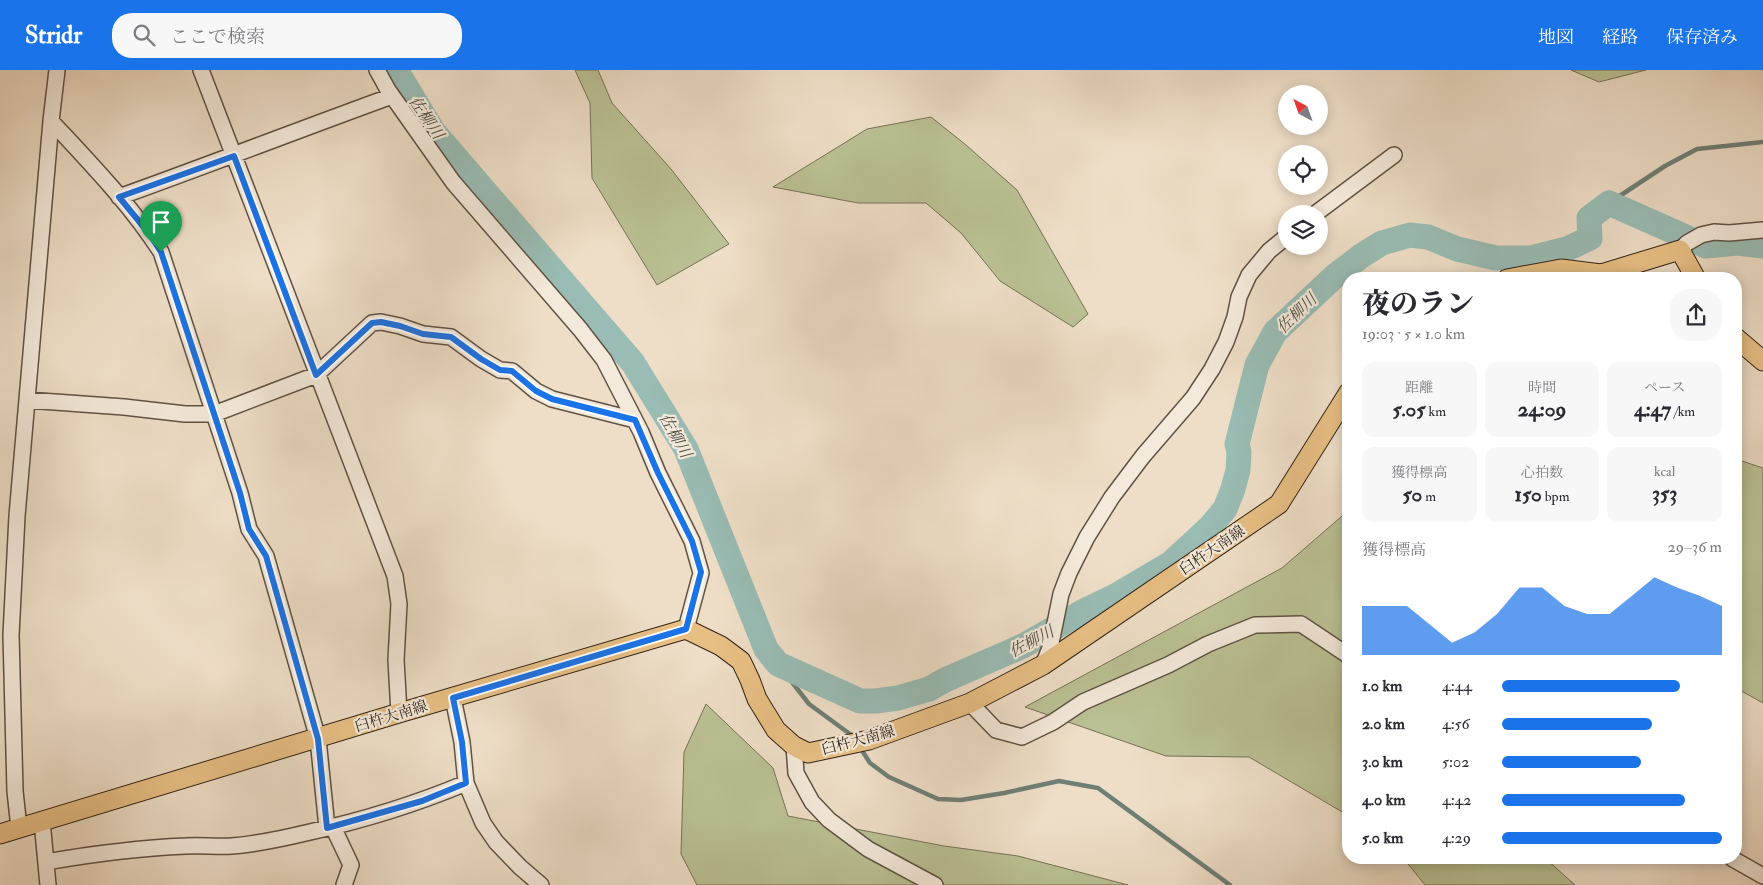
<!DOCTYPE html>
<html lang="ja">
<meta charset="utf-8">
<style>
:root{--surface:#fff;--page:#f7f7f7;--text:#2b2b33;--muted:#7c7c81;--accent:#1a73e8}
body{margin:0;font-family:"IM FELL Double Pica","Noto Serif JP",serif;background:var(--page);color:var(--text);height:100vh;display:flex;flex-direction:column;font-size:19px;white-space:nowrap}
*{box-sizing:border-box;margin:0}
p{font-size:16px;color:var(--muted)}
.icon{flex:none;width:28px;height:28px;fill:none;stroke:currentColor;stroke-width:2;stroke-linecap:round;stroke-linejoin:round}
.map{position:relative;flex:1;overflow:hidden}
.drawer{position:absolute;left:1342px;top:202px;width:400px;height:592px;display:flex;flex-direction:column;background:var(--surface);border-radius:20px;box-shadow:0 2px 12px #0003}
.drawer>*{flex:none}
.needle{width:32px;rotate:319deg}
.fabs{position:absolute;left:1278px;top:15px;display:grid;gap:10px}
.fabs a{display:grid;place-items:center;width:50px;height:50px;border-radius:50%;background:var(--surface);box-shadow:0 2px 12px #0003;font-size:25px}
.pin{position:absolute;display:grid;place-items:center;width:42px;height:42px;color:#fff;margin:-51px -21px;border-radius:50% 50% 50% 0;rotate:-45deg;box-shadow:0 0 5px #0007}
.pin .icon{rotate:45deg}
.round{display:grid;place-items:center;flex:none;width:52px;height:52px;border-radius:20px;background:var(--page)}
.headline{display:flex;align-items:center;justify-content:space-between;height:85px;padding:0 20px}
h1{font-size:28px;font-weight:800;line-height:38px}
.figures{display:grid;grid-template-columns:repeat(3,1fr);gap:8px;height:85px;padding:5px 20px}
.figures div{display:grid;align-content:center;border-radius:12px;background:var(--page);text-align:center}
.figures b{font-size:21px;font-weight:800}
.figures small{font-size:14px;font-weight:400}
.figures p{font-size:14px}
.chart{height:140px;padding:10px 20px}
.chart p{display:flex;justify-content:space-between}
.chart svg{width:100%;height:90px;margin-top:5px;fill:var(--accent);opacity:.7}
ul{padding:0 20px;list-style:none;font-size:16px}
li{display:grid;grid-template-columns:80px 60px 1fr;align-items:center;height:38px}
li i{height:12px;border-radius:6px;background:var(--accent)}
header{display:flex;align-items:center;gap:30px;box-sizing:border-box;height:70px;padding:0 25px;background:var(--accent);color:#fff}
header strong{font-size:24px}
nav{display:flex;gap:28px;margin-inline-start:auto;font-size:18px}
.search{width:350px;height:45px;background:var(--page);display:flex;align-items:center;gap:12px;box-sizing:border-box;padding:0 18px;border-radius:20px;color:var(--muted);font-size:19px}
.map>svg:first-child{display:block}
</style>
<header>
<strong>Stridr</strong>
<div class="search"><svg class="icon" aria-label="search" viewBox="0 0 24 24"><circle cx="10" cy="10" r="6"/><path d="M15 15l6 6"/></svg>ここで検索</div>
<nav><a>地図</a><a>経路</a><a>保存済み</a></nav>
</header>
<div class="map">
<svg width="1763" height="815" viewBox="0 0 1763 815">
<rect width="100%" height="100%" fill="#eedec7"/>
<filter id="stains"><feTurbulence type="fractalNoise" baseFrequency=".004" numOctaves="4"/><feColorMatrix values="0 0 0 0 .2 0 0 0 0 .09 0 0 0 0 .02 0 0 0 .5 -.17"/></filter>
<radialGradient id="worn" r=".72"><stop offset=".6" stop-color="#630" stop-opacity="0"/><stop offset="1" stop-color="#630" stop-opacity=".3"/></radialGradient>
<path fill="#bac194" stroke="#767256" d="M575 0H598L612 33 671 99 729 174 657 215 592 108 590 33Z
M1571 0H1646L1599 12Z
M931 47 966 75 1017 120 1088 244 1073 257 1000 211 961 163 926 133H858L773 117 867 59Z
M1736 389 1763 398V633L1736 618Z
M1349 440V746L1249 687 1166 686 1025 637 1282 498Z
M706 634 773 698 788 746 944 776 1018 786 1128 815H697L681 784 684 682Z
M1404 789H1546L1575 815H1425Z"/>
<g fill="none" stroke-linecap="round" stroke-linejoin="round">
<path stroke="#6f7f76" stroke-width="4.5" d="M1609 133 1665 96 1697 79 1763 72
M778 594 809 634 854 667
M859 676 870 693 889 707 938 729 961 730 1004 723 1059 711 1098 718 1230 815"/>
<path stroke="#99bcb4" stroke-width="25" d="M396 0 433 61 633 293 686 379 766 579 778 594 860 631H876L898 628 929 619 945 610 1023 576 1082 542 1117 525 1171 493 1210 457 1225 439 1233 419 1238 400 1239 382 1237 374 1257 295 1275 262 1335 206 1361 186 1382 173 1410 165 1428 167 1457 179 1496 188H1531L1567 179 1590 168 1589 148 1609 133 1706 176 1737 173 1763 176"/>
<g stroke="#605244" stroke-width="18">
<path id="minor" d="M201 0 395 506 399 534 396 590 399 643
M377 0 388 20 453 112 580 259 604 290 641 362 658 403 692 471 701 503 686 559
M51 51C90 93 130 134 161 182L240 423 249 459 266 486 318 669 327 758
M119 127C211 94 301 59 392 26
M1315 144 1394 85
M1680 180 1687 173 1701 165 1714 162 1729 163 1763 160
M27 330 124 337 185 344H214L316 305 372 253 381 252 400 256 423 264 451 267 481 289 500 300 512 301 536 321 552 329 635 350
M1043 595 1050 578 1061 524 1069 503 1087 467 1112 427 1143 386 1193 328 1212 299 1226 272 1235 247 1239 227 1249 205 1269 181 1286 167
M453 628 462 672 466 713 483 753 496 772 520 797 541 815
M970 633 996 660 1022 667 1053 652 1083 632 1168 595 1208 574 1255 555 1301 554 1349 586
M794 676 796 703 812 732 829 750 868 779 935 815
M42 751 48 815
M333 757 351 795 344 815
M19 758 15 721 11 565 17 446 51 51 57 0
M1733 789 1763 806
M46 792C92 784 139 778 186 776 201 775 217 777 232 776 258 774 285 768 310 762 364 750 416 734 466 713"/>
</g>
<g stroke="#312418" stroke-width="21">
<path id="major" d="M1507 209 1561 199 1601 204 1680 180 1696 209
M1736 268 1763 291
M0 764 399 643 686 559 721 576 741 591 750 610 757 629 776 660 794 676 808 683 869 670 970 633 1043 595 1279 434 1349 322"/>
</g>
<use href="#minor" stroke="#f4eadb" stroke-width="15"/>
<use href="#major" stroke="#e7bf84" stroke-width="19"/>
</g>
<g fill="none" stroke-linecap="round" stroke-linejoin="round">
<g stroke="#fff" stroke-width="10">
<path id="route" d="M234 86 316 305 372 253 381 252 400 256 423 264 451 267 481 289 500 300 512 301 536 321 552 329 635 350 658 403 692 471 701 502 686 559 453 628 462 672 466 713 422 731 327 758 318 669 266 486 249 459 240 423 161 182 151 166 119 127Z"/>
</g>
<use href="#route" stroke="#1a73e8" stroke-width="6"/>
</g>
<g text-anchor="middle" stroke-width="4.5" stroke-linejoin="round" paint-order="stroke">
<g font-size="15" fill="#312418" stroke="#f4eadb">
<text transform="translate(1212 480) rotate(-34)" y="5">臼杵大南線</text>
<text transform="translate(391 646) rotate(-17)" y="5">臼杵大南線</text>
<text transform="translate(858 670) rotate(-15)" y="5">臼杵大南線</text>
</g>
<g font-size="16" font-style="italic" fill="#505247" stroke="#f4eadb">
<text transform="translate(427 47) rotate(56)" y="6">佐柳川</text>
<text transform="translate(1296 243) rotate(-44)" y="6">佐柳川</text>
<text transform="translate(676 365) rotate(61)" y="6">佐柳川</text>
<text transform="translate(1031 571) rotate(-28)" y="6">佐柳川</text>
</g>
</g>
<rect width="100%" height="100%" filter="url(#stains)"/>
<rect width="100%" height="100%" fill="url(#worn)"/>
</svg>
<div class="fabs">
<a><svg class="needle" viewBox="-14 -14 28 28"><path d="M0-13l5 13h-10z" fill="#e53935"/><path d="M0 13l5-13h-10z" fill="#7c7c81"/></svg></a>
<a><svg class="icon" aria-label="locate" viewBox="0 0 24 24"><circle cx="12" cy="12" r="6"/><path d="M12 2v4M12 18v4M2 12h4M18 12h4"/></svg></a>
<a><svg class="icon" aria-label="layers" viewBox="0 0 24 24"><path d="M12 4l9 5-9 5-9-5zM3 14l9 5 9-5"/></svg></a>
</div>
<div class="pin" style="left:161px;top:182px;background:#1e9e55"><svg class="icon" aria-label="arrive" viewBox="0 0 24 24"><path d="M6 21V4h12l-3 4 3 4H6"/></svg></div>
<section class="drawer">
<div class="headline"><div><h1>夜のラン</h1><p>19:03 · 5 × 1.0 km</p></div><a class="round"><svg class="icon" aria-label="share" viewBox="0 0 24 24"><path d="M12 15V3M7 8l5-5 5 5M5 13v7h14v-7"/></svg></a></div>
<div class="figures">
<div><p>距離</p><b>5.05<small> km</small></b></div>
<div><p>時間</p><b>24:09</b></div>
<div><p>ペース</p><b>4:47<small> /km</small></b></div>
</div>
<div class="figures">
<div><p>獲得標高</p><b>50<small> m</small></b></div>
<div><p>心拍数</p><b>150<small> bpm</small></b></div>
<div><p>kcal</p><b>353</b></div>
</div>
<div class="chart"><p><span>獲得標高</span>29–36 m</p>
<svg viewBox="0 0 160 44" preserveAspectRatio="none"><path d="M0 44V20L10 20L20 20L30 29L40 38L50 33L60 24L70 11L80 11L90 20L100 24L110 24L120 15L130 6L140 11L150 15L160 20V44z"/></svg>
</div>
<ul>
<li><b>1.0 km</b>4:44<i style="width:81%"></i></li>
<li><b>2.0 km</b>4:56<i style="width:68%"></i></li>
<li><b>3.0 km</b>5:02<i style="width:63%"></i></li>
<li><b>4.0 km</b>4:42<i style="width:83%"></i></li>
<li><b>5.0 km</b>4:29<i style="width:100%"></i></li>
</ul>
</section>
</div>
